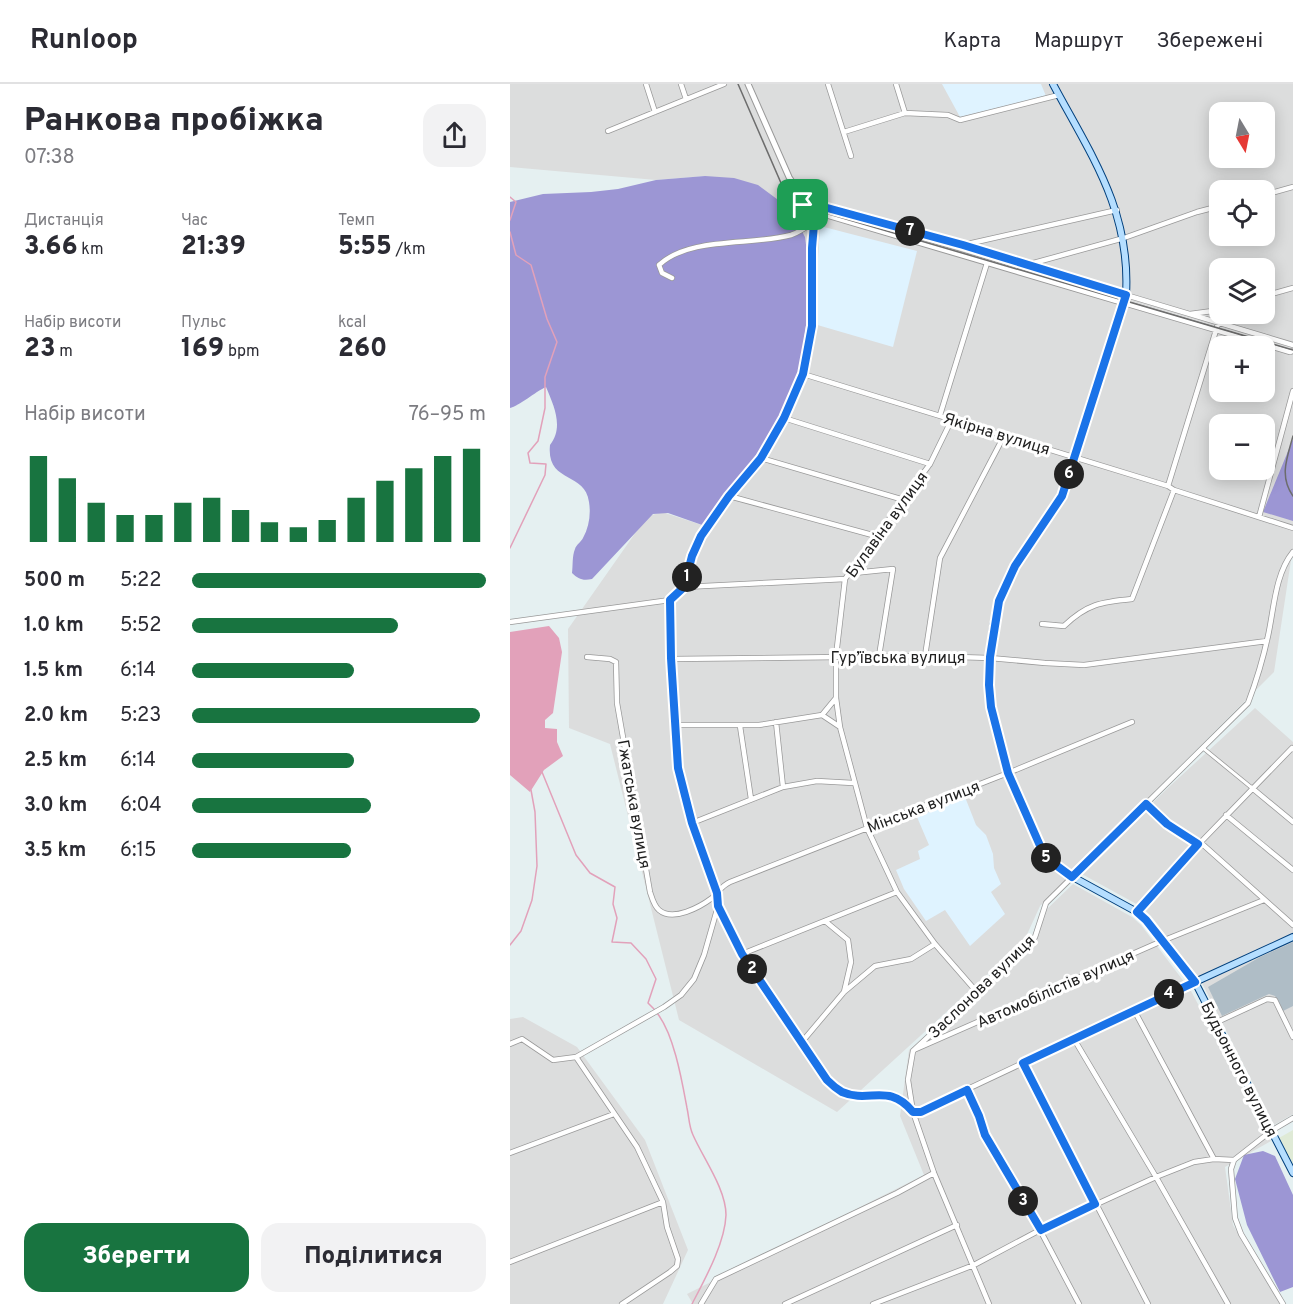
<!DOCTYPE html>
<html lang="uk">
<meta charset="utf-8">
<style>
:root{--surface:#fff;--page:#f2f2f3;--text:#2b2b33;--muted:#7c7c81;--line:#e1e1e2;--accent:#187440}
body{margin:0;font-family:Overpass,sans-serif;background:var(--page);color:var(--text);height:100vh;display:flex;flex-direction:column;font-size:22px;white-space:nowrap}
*{box-sizing:border-box;margin:0}
p{font-size:20px;color:var(--muted)}
.icon{flex:none;width:33px;height:33px;fill:none;stroke:currentColor;stroke-width:2;stroke-linecap:round;stroke-linejoin:round}
.map{position:relative;flex:1;overflow:hidden}
.drawer{display:flex;flex-direction:column;background:var(--surface);width:510px}
.drawer>*{flex:none}
.needle{width:39px;rotate:170deg}
.controls{position:absolute;left:699px;top:18px;display:grid;gap:12px}
.controls a{display:grid;place-items:center;width:66px;height:66px;border-radius:12px;background:var(--surface);box-shadow:0 3px 15px #0003;font-size:30px}
.pin{position:absolute;display:grid;place-items:center;width:51px;height:51px;color:#fff;margin:-26px;border-radius:12px;box-shadow:0 3px 9px #0006}
.km{position:absolute;width:30px;height:30px;margin:-15px;border-radius:50%;background:#222;color:#fff;font-size:16px;line-height:30px;text-align:center}
.round{display:grid;place-items:center;flex:none;width:63px;height:63px;border-radius:18px;background:var(--page)}
.headline{display:flex;align-items:center;justify-content:space-between;height:102px;padding:0 24px}
h1{font-size:33px;font-weight:800;line-height:45px}
.figures{display:grid;grid-template-columns:repeat(3,1fr);gap:9px;height:102px;padding:6px 24px}
.figures div{display:grid;align-content:center}
.figures b{font-size:26px;font-weight:800}
.figures small{font-size:16px;font-weight:400}
.figures p{font-size:16px}
.chart{height:168px;padding:12px 24px}
.chart p{display:flex;justify-content:space-between}
.chart svg{width:100%;height:108px;margin-top:6px;stroke:var(--accent);stroke-width:6}
.cta{display:flex;gap:12px;margin-top:auto;padding:12px 24px}
.cta a{flex:1;height:69px;border-radius:18px;background:var(--accent);color:#fff;font-size:24px;font-weight:800;line-height:69px;text-align:center}
.cta a+a{background:var(--page);color:var(--text)}
ul{padding:0 24px;list-style:none;font-size:20px}
li{display:grid;grid-template-columns:96px 72px 1fr;align-items:center;height:45px}
li i{height:15px;border-radius:8px;background:var(--accent)}
header{display:flex;align-items:center;gap:36px;box-sizing:border-box;height:84px;padding:0 30px;background:var(--surface);border-bottom:2px solid var(--line)}
header strong{font-size:28px}
nav{display:flex;gap:33px;margin-inline-start:auto;font-size:21px}
main{display:flex;flex:1;min-height:0}
.map>svg:first-child{display:block}
</style>
<header>
<strong>Runloop</strong>
<nav><a>Карта</a><a>Маршрут</a><a>Збережені</a></nav>
</header>
<main>
<section class="drawer">
<div class="headline"><div><h1>Ранкова пробіжка</h1><p>07:38</p></div><a class="round"><svg class="icon" aria-label="share" viewBox="0 0 24 24"><path d="M12 15V3M7 8l5-5 5 5M5 13v7h14v-7"/></svg></a></div>
<div class="figures">
<div><p>Дистанція</p><b>3.66<small> km</small></b></div>
<div><p>Час</p><b>21:39</b></div>
<div><p>Темп</p><b>5:55<small> /km</small></b></div>
</div>
<div class="figures">
<div><p>Набір висоти</p><b>23<small> m</small></b></div>
<div><p>Пульс</p><b>169<small> bpm</small></b></div>
<div><p>kcal</p><b>260</b></div>
</div>
<div class="chart"><p><span>Набір висоти</span>76–95 m</p>
<svg viewBox="0 0 160 44" preserveAspectRatio="none"><path d="M5 44V9M15 44V18M25 44V28M35 44V33M45 44V33M55 44V28M65 44V26M75 44V31M85 44V36M95 44V38M105 44V35M115 44V26M125 44V19M135 44V14M145 44V9M155 44V6"/></svg>
</div>
<ul>
<li><b>500 m</b>5:22<i style="width:100%"></i></li>
<li><b>1.0 km</b>5:52<i style="width:70%"></i></li>
<li><b>1.5 km</b>6:14<i style="width:55%"></i></li>
<li><b>2.0 km</b>5:23<i style="width:98%"></i></li>
<li><b>2.5 km</b>6:14<i style="width:55%"></i></li>
<li><b>3.0 km</b>6:04<i style="width:61%"></i></li>
<li><b>3.5 km</b>6:15<i style="width:54%"></i></li>
</ul>
<div class="cta"><a>Зберегти</a><a>Поділитися</a></div>
</section>
<div class="map">
<svg width="783" height="1220" viewBox="0 0 783 1220">
<rect width="100%" height="100%" fill="#e5f0f1"/>
<path fill="#dcdddd" fill-rule="evenodd" d="M0 0H783V463L764 588 530 822 514 857 327 1028 169 936 100 660 59 644 58 545 133 438 139 432 152 428 195 442 258 355 290 287 296 241 195 92 146 96 0 83ZM710 28H754V74H710ZM710 106H754V152H710ZM710 184H754V230H710ZM710 262H754V308H710ZM710 340H754V386H710Z
M745 624 783 658V1030L764 1041 692 899 641 832 632 823 570 789 660 702Z
M563 800 622 833 631 841 681 907 761 1057 715 1083 723 1141 770 1220H183L177 1210 414 1091 390 1032 399 966 524 859 537 825Z
M13 933 67 963 135 1056 178 1166 153 1220H0V935Z"/>
<path fill="#dfead6" d="M783 1046V1080L769 1054Z"/>
<path fill="#dff3ff" d="M432 0H531L536 12 450 33Z
M310 142 407 167 383 263 304 240Z
M455 713 466 741 476 751 483 770 484 784 491 800 481 808 495 830 460 862 435 826 416 837 394 805 386 786 410 775 408 767 419 761 407 733Z"/>
<path fill="#afbdc6" d="M783 858V922L773 927 765 912 759 910 712 932 698 903 750 873Z"/>
<path fill="#9c96d4" d="M195 92 224 94 248 101 275 121 288 140 295 153 298 176 296 241 290 287 258 355 195 442 158 429 143 430 82 495C73 497 68 495 62 489 63 482 62 472 65 465 66 461 71 458 73 454 79 443 81 430 79 418 75 387 36 400 40 361 54 343 44 322 36 303 25 308 9 322 0 324V118L33 110 81 108 108 105 146 96Z
M783 355V437L753 428Z
M753 1067 765 1072 783 1111V1203L770 1208 737 1141 725 1095 734 1071Z"/>
<path fill="#e2a1ba" d="M39 542 49 554 52 568 43 629 35 636V644L47 645V658L53 672 34 686 20 708 0 691V548Z"/>
<g fill="none" stroke-linecap="round" stroke-linejoin="round">
<path stroke="#e2a1ba" stroke-width="1.5" d="M0 113 6 118 0 136
M0 148 6 171 21 181 37 235 47 258 35 293V324L28 357 18 369 20 379 36 380 35 391 0 464
M32 688 66 771 80 789 105 803 103 820 107 834 102 858 121 859 136 875 146 895 138 919 144 925
M0 861 11 847 22 816 27 782 25 728 21 706
M147 929C164 950 172 997 177 1024 179 1033 179 1043 183 1051 193 1074 216 1105 216 1131 215 1159 195 1195 182 1220"/>
<g stroke="#999" stroke-width="4.5">
<path id="pedestrian" d="M693 664 742 704
M636 720 657 740 688 761"/>
</g>
<g stroke="#999" stroke-width="6">
<path id="minor" d="M136 0 145 28
M171 0 176 15
M318 0 341 72
M386 0 395 29 438 31 450 36 549 11
M98 47 214 0
M334 48 395 29
M754 111 783 103
M453 161 607 126
M520 180 614 154 687 128 710 122
M162 194 152 189 149 181C180 152 242 162 281 151 290 148 298 142 305 137
M616 211 783 261
M754 212 783 204
M614 219 780 268 783 267
M680 230 710 226
M293 290 658 402 664 406 783 444
M430 331 477 179
M274 334 420 380
M442 335 420 380 335 495 326 572V614L330 643 357 744 387 808 425 860 466 907
M251 374 394 416
M658 402 711 230
M219 412 366 452
M749 433 783 307
M341 487 344 489 383 485 369 572
M174 503 335 495
M160 516 161 575 168 684 182 739 207 809 208 822 232 870 317 996C321 1000 327 1005 332 1008 360 1020 378 998 403 1028
M160 516 174 503 182 472 191 452 219 412 251 374 274 334 293 290 302 242V164L305 128
M0 538 160 516
M532 540 554 542C577 520 591 518 622 515L664 406
M415 572 430 474 494 352
M77 573 100 575 106 578 107 619 140 808C142 814 144 822 149 826 163 838 190 823 202 814 209 808 211 802 220 798L498 689 622 638
M161 575 415 572 480 574 535 579 574 581 757 557
M312 631 330 643
M266 638 273 703
M165 641H249L312 631 326 614
M230 642 241 715
M742 704 783 738
M716 731 783 786
M182 739 273 703 307 697 343 699
M690 758 783 841
M627 828 688 761 782 664 783 665
M315 837 338 856 341 878 334 908
M232 870 387 808
M624 926 704 1075
M705 939 757 915 765 916 783 953
M564 955 646 1093 718 1220
M291 959 334 908 365 882 401 875 425 860
M0 960 12 955 43 976 66 973 154 923 171 911 184 895 194 871 208 822
M406 965 652 857 754 816
M66 973 127 1063 153 1118 157 1143 168 1175 167 1182 160 1188 112 1220
M513 979 638 1220
M457 1006 469 1032 475 1051 530 1146 569 1220
M403 1028 411 1027 685 898
M0 1069 104 1030
M724 1076 721 1085 725 1134 731 1150 773 1220
M0 1178 153 1118
M191 1220 206 1195 387 1109 424 1089
M275 1220 447 1141
M363 1220 464 1181 530 1146 646 1093 684 1078 704 1075 724 1076 761 1047 783 1034
M479 1220 424 1089 403 1028 398 996 403 967 525 853 536 819 738 619C746 598 753 575 758 552 764 525 765 490 783 468"/>
</g>
<g stroke="#999" stroke-width="7">
<path id="tertiary" d="M238 0 279 93 289 109 293 124 614 219
M290 110 299 119 453 161 616 211"/>
</g>
<g stroke="#003f7c" stroke-width="8">
<path id="secondary" d="M543 0C581 71 621 127 616 211L552 412 505 482 489 517 483 543 479 601 486 648 498 689 535 773 552 787 627 828 636 836 685 898 783 1089
M685 898 783 853"/>
</g>
<use href="#pedestrian" stroke="#fff" stroke-width="3"/>
<use href="#minor" stroke="#fff" stroke-width="4.5"/>
<use href="#tertiary" stroke="#fff" stroke-width="5"/>
<use href="#secondary" stroke="#b5deff" stroke-width="6"/>
<path stroke="#6d6d6d" stroke-width="1.5" d="M228 0 271 99C282 119 291 121 312 128L783 266
M783 352C777 374 769 392 783 412"/>
</g>
<g fill="none" stroke-linecap="round" stroke-linejoin="round">
<g stroke="#fff" stroke-width="12">
<path id="route" d="M289 109 299 119 453 161 616 211 552 412 505 482 489 517 480 573 479 601 481 623 498 689 535 773 562 793 636 720 657 740 688 760 627 828 636 836 685 898 513 979 585 1120 531 1146 475 1051 469 1032 457 1006 411 1028H403C378 998 360 1020 332 1008 327 1005 321 1000 317 996L232 870 208 822 207 809 182 739 168 684 161 574 160 516 174 503 182 472 191 452 219 412 251 374 274 334 293 290 302 242V164L305 128 293 124Z"/>
</g>
<use href="#route" stroke="#1a73e8" stroke-width="8"/>
</g>
<g text-anchor="middle" stroke-width="6" stroke-linejoin="round" paint-order="stroke">
<g font-size="16" fill="#1f1f1f" stroke="#fff">
<text transform="translate(487 349) rotate(17)" y="6">Якірна вулиця</text>
<text transform="translate(376 440) rotate(-54)" y="6">Булавіна вулиця</text>
<text x="388" y="579">Гур’ївська вулиця</text>
<text transform="translate(125 720) rotate(80)" y="6">Гжатська вулиця</text>
<text transform="translate(413 722) rotate(-21)" y="6">Мінська вулиця</text>
<text transform="translate(471 902) rotate(-44)" y="6">Заслонова вулиця</text>
<text transform="translate(545 904) rotate(-24)" y="6">Автомобілістів вулиця</text>
<text transform="translate(730 985) rotate(63)" y="6">Будьонного вулиця</text>
</g>
</g>
</svg>
<div class="controls">
<a><svg class="needle" viewBox="-14 -14 28 28"><path d="M0-13l5 13h-10z" fill="#e53935"/><path d="M0 13l5-13h-10z" fill="#7c7c81"/></svg></a>
<a><svg class="icon" aria-label="locate" viewBox="0 0 24 24"><circle cx="12" cy="12" r="6"/><path d="M12 2v4M12 18v4M2 12h4M18 12h4"/></svg></a>
<a><svg class="icon" aria-label="layers" viewBox="0 0 24 24"><path d="M12 4l9 5-9 5-9-5zM3 14l9 5 9-5"/></svg></a>
<a>+</a>
<a>−</a>
</div>
<div class="pin" style="left:293px;top:121px;background:#1e9e55"><svg class="icon" aria-label="arrive" viewBox="0 0 24 24"><path d="M6 21V4h12l-3 4 3 4H6"/></svg></div>
<b class="km" style="left:177px;top:493px">1</b>
<b class="km" style="left:242px;top:885px">2</b>
<b class="km" style="left:513px;top:1117px">3</b>
<b class="km" style="left:659px;top:910px">4</b>
<b class="km" style="left:536px;top:774px">5</b>
<b class="km" style="left:559px;top:390px">6</b>
<b class="km" style="left:400px;top:147px">7</b>
</div>
</main>
